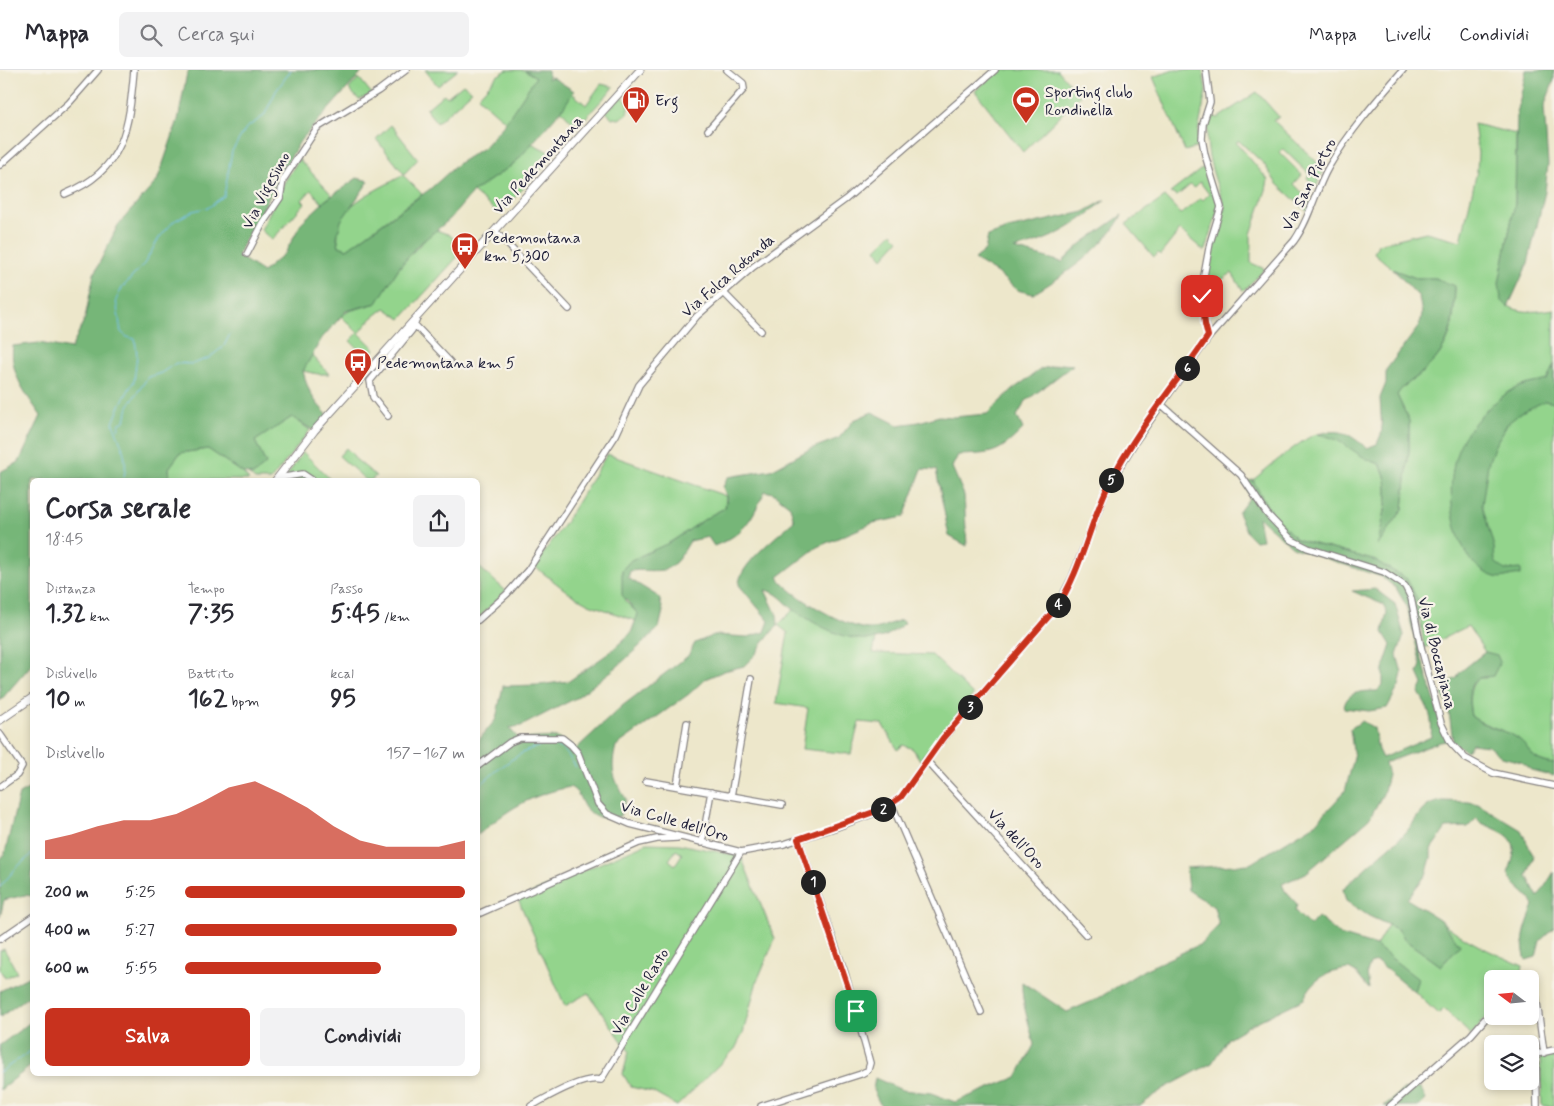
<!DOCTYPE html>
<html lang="it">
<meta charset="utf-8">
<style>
:root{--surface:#fff;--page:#f2f2f3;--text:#2b2b33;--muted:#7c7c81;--line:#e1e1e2;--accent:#c8321e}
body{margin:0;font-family:Mynerve,sans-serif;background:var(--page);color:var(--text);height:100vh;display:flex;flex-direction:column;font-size:19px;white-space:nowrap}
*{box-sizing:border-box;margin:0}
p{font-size:16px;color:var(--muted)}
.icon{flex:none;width:28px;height:28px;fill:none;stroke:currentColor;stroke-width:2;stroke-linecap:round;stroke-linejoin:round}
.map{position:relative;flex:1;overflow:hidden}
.sheet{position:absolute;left:30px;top:408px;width:450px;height:598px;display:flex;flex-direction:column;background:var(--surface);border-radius:8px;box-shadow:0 2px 8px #0003}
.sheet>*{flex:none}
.needle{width:32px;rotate:286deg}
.fabs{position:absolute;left:1484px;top:900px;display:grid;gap:10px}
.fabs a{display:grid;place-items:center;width:55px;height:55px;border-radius:8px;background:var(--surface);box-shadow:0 2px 8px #0003;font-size:25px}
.pin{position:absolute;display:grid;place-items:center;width:42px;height:42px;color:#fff;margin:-21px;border-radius:10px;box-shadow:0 2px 8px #0006}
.km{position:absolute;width:25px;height:25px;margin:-12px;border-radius:50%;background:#222;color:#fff;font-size:14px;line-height:25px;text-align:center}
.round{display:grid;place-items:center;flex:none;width:52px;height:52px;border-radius:8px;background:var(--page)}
.head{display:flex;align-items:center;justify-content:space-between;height:85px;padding:0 15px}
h1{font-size:28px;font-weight:800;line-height:38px}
.figures{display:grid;grid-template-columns:repeat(3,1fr);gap:8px;height:85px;padding:5px 15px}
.figures div{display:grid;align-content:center}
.figures b{font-size:25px;font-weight:800}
.figures small{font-size:14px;font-weight:400}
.figures p{font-size:14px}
.chart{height:140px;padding:10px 15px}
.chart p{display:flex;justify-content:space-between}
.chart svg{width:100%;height:90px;margin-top:5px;fill:var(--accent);opacity:.7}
.action{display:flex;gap:10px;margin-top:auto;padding:10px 15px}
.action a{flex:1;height:58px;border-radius:8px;background:var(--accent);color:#fff;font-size:20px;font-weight:800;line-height:58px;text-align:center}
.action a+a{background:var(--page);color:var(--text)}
ul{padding:0 15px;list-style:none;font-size:16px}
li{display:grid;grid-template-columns:80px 60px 1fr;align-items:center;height:38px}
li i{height:12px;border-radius:6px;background:var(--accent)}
header{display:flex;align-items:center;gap:30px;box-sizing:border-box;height:70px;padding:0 25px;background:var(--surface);border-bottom:1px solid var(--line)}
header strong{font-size:24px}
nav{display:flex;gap:28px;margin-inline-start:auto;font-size:18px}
.search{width:350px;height:45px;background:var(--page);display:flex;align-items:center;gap:12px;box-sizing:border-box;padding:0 18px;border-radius:8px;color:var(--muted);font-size:19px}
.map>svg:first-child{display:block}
</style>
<header>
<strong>Mappa</strong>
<div class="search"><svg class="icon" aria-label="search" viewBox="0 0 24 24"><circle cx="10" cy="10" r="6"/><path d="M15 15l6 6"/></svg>Cerca qui</div>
<nav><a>Mappa</a><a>Livelli</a><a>Condividi</a></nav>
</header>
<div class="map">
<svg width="1554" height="1036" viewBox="0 0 1554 1036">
<rect width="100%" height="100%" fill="#f7f3e8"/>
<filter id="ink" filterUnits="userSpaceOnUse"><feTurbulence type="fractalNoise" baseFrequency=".02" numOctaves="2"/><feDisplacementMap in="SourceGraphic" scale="10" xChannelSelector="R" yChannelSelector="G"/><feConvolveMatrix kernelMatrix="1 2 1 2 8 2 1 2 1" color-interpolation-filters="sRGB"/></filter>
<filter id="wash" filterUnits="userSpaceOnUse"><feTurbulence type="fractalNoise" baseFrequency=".0096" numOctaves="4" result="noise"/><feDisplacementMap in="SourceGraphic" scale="20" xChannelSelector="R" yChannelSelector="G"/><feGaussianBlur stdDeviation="1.12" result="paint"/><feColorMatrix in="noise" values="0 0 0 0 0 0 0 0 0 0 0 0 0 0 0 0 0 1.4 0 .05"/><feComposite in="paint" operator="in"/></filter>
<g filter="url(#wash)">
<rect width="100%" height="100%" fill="#ede7cb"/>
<path fill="#93d48c" stroke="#5a7b64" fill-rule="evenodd" d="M425 0H458L438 16Z
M507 0H524L536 7 506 52 478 27 497 6Z
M999 0H1058L1080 26 1023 82 975 21Z
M1174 0H1203L1206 21 1198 62V77L1185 81 1153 7Z
M359 8 372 24 359 30 349 19Z
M463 14 472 21 437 53 426 39 444 24 447 27Z
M601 14 614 17 577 57 561 40 572 23 586 35Z
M1257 22 1279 47 1273 50 1324 99 1316 117 1307 108 1309 104 1283 79 1279 82 1302 105 1294 114 1310 131 1307 141 1277 114 1264 94 1239 71 1236 72 1268 110 1266 120 1251 164V193L1265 199 1243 221 1232 203 1205 220 1208 197 1223 140H1226C1215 109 1201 78 1210 45L1218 48Z
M622 26 629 34 627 44 619 49 612 48 606 42Z
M1474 54 1516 64 1515 133 1502 197 1501 230C1515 245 1535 242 1554 239V694C1525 690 1532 676 1514 666 1500 658 1484 656 1471 646 1469 634 1467 616 1479 608H1486L1492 584 1485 582 1468 556 1424 578 1418 531 1376 491 1296 469 1279 454 1251 412C1261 403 1307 365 1317 364 1326 364 1336 369 1344 372 1357 379 1365 390 1380 394 1395 421 1382 445 1379 473L1403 439 1409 380V351L1397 325C1403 315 1411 312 1420 304 1452 278 1454 256 1455 217L1435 208H1416L1394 200 1374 183 1378 174 1426 162 1461 171 1477 101 1478 83Z
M391 55 418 89 404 104 376 69Z
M531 73 555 85 499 144 473 122 515 93Z
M299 89 332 125 322 133 311 120 302 130 305 133 272 170 261 160 285 111Z
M1204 97 1219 136 1206 180 1204 181 1180 160 1160 185 1158 183 1154 187 1126 154 1165 127 1181 144 1201 128 1203 130 1209 124 1200 112 1194 118 1190 115 1177 126 1170 123Z
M403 105 422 124 347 179 339 176C329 135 376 122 403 105Z
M436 160 450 165 464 180 401 249 385 238 372 248 359 263 375 279 367 288 350 271 358 263 341 246 349 241 377 233C392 204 411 181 436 160Z
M892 163 899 170 883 188 876 179Z
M312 285 329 304H318L303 301Z
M292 347 310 360 271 410H255L248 404 253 405 266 394 255 371Z
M346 378 354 386 353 387 376 406 371 410H366L339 386Z
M208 379 243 403 249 410H170L169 398 180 383Z
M303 382 331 410H284Z
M607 384 726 426 725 438C706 447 690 460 672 471 655 482 636 484 622 500L625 531 638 544 636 551 589 534 569 523 534 496 565 453Z
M478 496 506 521 478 548Z
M794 539C819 558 845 568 876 568L873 583 932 585 973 625 920 690 913 679 903 675 898 680 882 654 859 652 851 684 802 679 808 638 776 633 788 563 778 555Z
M647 773 679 774 734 785 742 789 775 869 757 911 743 963 735 979 677 1036 652 1022 631 1017 623 1004 629 981 588 923 565 936 518 829ZM676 780 682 784 675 795 669 790Z
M1439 849C1463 871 1494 883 1523 896L1521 909H1492V941L1471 965 1444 939 1438 944 1414 921 1417 909 1376 876 1388 855 1399 860 1405 870 1441 896 1460 875Z
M4 879 17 902 5 908 0 900V881Z
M1554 984V1036H1542L1540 988Z"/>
<path fill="#76b678" stroke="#4c6c5a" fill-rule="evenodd" d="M190 0H364L300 71 273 118 255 156 242 175 238 186 263 202 285 183 302 152 326 130 357 108 369 111 341 151 337 167 339 176 347 179 430 119 459 93 483 78 503 56 536 7 524 0H548V9L552 7 574 21 563 38 515 93 473 122 450 149 417 176 400 196 377 233 346 241 322 268 303 301C308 321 313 331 328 345L314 361 292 347 255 371 266 394 253 405 243 403 208 379 180 383 169 398 170 410H32V594L0 631V402L19 392 41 346C26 324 9 303 13 276L39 273 71 279 85 248 94 204 118 155 157 111 178 50 187 3Z
M1526 0H1554V10L1544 37 1548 94 1545 122 1528 193 1508 237 1501 230 1499 213 1515 133 1517 44Z
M1105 130C1076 156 1052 170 1014 179L1062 192 1081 174 1122 145C1107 176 1062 207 1033 224L1017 220 997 203 974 189 985 180 988 166 1008 159 1084 142Z
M1394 200 1416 208H1435L1455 216C1453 256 1452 278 1420 304 1411 312 1403 315 1397 325L1409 351V380L1403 439 1378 475C1382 446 1395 421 1380 394 1354 387 1347 369 1317 364 1343 358 1347 363 1367 378L1377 374 1382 362 1380 328 1386 313V300L1419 256 1422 244 1419 227Z
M1061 294 1073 295 1026 331 1017 346 1023 359C998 384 993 384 958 385L952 397 964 425 967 476 949 466 936 400 922 399 904 447 873 453 817 477 778 507C789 525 847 558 868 559 880 560 890 553 901 550L905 553C899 557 892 563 886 566 855 578 817 556 793 539 783 531 778 522 765 520L777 545 778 555 763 572 757 583 744 596 724 601 705 609 689 624 616 676C610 700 613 708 626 729L620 746C610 750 594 749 586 739 579 730 581 723 570 717 530 725 508 739 478 765V671L496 649 503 616 539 615 569 611 609 583 631 563 638 544 622 525V500L631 490 671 472 711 445 725 438 727 429 723 417 728 407 771 400 808 380 839 368 854 350 872 342 898 355 919 352 939 346 954 347 987 344 1012 320 1041 299ZM765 421 773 423 790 436 794 451C780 464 738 495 739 515L769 551 765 562 748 567 714 565 695 573 688 586 622 636 576 679 556 667 519 669 509 658 521 656 576 628 618 596 659 558 663 541 659 527 628 508 630 501C641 499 653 502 663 500 677 496 683 482 690 471L708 467 714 476C745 464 751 450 765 421Z
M1554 294V333L1545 331 1522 342 1507 354 1494 377 1488 394 1482 435 1494 477 1495 492 1505 500 1521 499V505C1512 503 1504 510 1495 507 1447 492 1440 398 1467 363 1479 346 1496 329 1514 319 1523 314 1537 313 1547 310Z
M1253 410 1269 440 1296 469 1376 491 1407 509 1418 531 1419 546 1417 564 1421 586 1447 671 1440 672 1385 693 1388 705 1383 724 1369 749 1306 803 1282 814 1285 821 1297 834 1295 841 1310 856 1318 847 1340 865 1376 876 1418 909 1414 921 1377 892 1370 894 1367 903 1369 919 1356 903 1349 899C1328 901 1312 909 1304 929L1250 955 1228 968 1212 993 1163 1019 1140 1036H881L873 1020 875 1008 902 1020 931 1023 955 1032 1017 1007 1034 975C1030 954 1021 934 1022 912L1067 942 1097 929 1144 900 1201 874 1219 855 1214 837 1188 820 1186 798 1250 794 1315 754 1345 721 1354 688 1350 659 1362 651 1374 658 1378 680 1382 688 1431 667C1433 648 1429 638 1419 623L1423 614 1418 603 1421 595 1407 537 1396 518 1382 507 1294 478 1258 447 1262 470 1255 471 1247 463 1238 443 1250 427 1243 412Z
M1375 519 1395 534 1404 565 1397 585 1402 603 1399 616 1387 638 1369 641 1344 638C1346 621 1363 621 1377 621L1383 615V599L1391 575 1383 562 1387 542 1382 534 1352 521Z
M1485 582 1497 585 1500 592 1493 606C1488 607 1480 607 1477 609 1466 616 1469 636 1471 646 1484 656 1500 659 1514 666 1533 676 1525 690 1554 694V706L1531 700 1521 692 1502 687 1488 676 1472 674 1466 681 1453 672 1448 635 1442 624 1449 616 1450 611 1457 608 1460 602Z
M32 717V826L25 825 4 830 0 847V790L5 783 19 724Z
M1443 731 1469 732 1478 734 1521 760 1534 787 1527 806 1538 827 1554 802V858L1540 871 1536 887 1526 890C1519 869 1527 855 1534 835 1528 822 1513 818 1508 803 1523 767 1509 765 1479 752L1477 748 1468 757 1446 758 1431 779V788L1426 805 1407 829 1439 849 1460 875 1441 896 1405 870 1399 860 1369 846 1346 831 1343 819C1362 800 1381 784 1401 767 1417 754 1418 733 1443 731Z
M32 905V924L0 947V921Z
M32 951V995L0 1020V975Z
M1421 1018 1426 1030 1420 1036H1384L1403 1020Z"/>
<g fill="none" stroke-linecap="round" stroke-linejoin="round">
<path stroke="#74c0ed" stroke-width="1" d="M118 359 120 353 125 351 128 336 148 307 161 303 176 293 192 294 209 288 224 276 230 264
M123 410C130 390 120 371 113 353L121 333 134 311 137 285 135 269 127 267 121 262 116 230 122 218 144 194 159 168 174 151 193 141 209 137 224 126 232 81 246 58 264 46 276 21 291 0
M478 717C495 702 536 663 562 679 567 682 572 692 576 697
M0 817 17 797 32 784
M0 1002 32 980"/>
</g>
</g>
<g filter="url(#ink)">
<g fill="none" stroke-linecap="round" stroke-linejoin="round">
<g stroke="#888483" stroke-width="8">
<path id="minor" d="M1206 0 1210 32 1203 54 1202 69 1205 85 1221 137 1210 173 1203 211V243L1209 267
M708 60 744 19 743 13 727 0
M0 95 69 33 98 0
M65 124C125 100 129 57 134 0
M495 161 569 239
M247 184 263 153 280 128 283 110 317 58 378 21 406 0
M723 222 761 261
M414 254 450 292
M1161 334 1241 405 1267 444 1292 470 1308 478 1384 502 1405 516 1411 528 1421 577 1441 653 1451 673 1465 688 1493 703 1554 716
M388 346 373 327 370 311 412 260 416 250
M279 408 303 404 312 410
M478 550 507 524 528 500 616 365 639 315 697 246 753 197 846 129 995 0
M0 664 22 696 17 705 0 717
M926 690 1086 865
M478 696 510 672 520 668H562L571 675 578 683 598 734 607 744 630 754 741 782 784 774 837 757 885 739 901 727 943 668 1056 538 1072 508 1107 418 1135 372 1209 267 1294 171C1310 149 1315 121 1328 98 1349 62 1376 31 1403 0
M646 711 782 735
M677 716 687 653
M731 726 751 609
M892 735 981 942
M702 773 711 722
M478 844 639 773 657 769 677 768
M0 869 32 847
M1521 909 1526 903 1529 904 1536 925 1544 983
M531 1036C548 1027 582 1006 601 1010L741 782
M761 1036 861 1004 868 1000 870 993 845 903 798 769
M1390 1036 1471 965 1492 941
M1537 1036 1536 984 1554 980"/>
</g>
<g stroke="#888483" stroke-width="9">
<path id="tertiary" d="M276 410 314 361 640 0
M0 650 32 628"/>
</g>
<use href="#minor" stroke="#fff" stroke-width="5.5"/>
<use href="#tertiary" stroke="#fff" stroke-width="7"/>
</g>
</g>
<g fill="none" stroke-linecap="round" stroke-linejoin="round" filter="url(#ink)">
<g stroke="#fff" stroke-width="10">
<path id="route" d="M856 941 798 769 885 738 901 727 943 668 1056 538C1082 501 1089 453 1110 412 1136 360 1176 314 1208 266L1205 254 1202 226"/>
</g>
<use href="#route" stroke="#c8321e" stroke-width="6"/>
</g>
<defs>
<g id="fuel-pin" transform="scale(1.4375)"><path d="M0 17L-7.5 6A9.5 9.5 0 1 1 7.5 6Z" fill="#c8321e" stroke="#f7f3e8"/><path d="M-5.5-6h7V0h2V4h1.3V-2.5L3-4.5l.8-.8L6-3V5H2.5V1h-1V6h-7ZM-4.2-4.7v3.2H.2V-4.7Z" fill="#fff"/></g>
<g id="stadium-pin" transform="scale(1.4375)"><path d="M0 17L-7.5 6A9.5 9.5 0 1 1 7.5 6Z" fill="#c8321e" stroke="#f7f3e8"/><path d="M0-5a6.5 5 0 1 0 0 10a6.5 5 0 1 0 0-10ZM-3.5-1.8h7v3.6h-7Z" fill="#fff"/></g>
<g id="bus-pin" transform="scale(1.4375)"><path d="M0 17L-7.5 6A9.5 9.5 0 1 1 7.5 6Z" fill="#c8321e" stroke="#f7f3e8"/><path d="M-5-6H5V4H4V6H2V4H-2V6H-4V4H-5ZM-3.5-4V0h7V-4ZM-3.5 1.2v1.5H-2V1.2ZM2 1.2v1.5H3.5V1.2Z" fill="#fff"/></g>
</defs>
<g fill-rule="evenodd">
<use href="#fuel-pin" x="636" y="30"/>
<use href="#stadium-pin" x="1026" y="30"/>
<use href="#bus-pin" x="465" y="176"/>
<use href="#bus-pin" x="358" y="292"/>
</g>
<g text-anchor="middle" stroke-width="4.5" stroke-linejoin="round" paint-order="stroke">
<g font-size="16" fill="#22223b" stroke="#f7f3e8" text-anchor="start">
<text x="1045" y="27">Sporting club<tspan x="1045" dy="18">Rondinella</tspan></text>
<text x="655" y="36">Erg</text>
<text x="484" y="173">Pedemontana<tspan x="484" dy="18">km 5,300</tspan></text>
<text x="377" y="298">Pedemontana km 5</text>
</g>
<g font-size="16" fill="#22223b" stroke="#f7f3e8">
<text transform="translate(537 94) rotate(-48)" y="6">Via Pedemontana</text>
<text transform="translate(1308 114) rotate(-63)" y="6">Via San Pietro</text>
<text transform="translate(265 120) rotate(-62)" y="6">Via Vigesimo</text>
<text transform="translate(727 205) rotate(-41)" y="6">Via Folca Rotonda</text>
<text transform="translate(1438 583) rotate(76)" y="6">Via di Boccapiana</text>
<text transform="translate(675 750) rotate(16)" y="6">Via Colle dell'Oro</text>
<text transform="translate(1017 768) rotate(47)" y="6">Via dell'Oro</text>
<text transform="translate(639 921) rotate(-59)" y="6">Via Colle Rasto</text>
</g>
</g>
</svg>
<div class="fabs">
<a><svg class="needle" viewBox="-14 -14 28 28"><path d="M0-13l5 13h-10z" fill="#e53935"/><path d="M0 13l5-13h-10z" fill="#7c7c81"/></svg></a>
<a><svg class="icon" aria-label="layers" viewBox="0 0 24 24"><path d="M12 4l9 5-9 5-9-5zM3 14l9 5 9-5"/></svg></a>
</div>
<div class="pin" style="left:856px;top:941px;background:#1e9e55"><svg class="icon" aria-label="arrive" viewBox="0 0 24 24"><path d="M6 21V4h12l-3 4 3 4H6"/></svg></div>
<div class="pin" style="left:1202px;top:226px;background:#d93025"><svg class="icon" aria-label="check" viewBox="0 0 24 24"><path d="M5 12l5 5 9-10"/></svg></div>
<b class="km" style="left:813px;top:812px">1</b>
<b class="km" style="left:883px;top:739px">2</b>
<b class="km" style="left:970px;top:637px">3</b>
<b class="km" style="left:1058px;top:535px">4</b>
<b class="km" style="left:1111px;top:410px">5</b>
<b class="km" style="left:1187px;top:298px">6</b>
<section class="sheet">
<div class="head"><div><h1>Corsa serale</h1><p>18:45</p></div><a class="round"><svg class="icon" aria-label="share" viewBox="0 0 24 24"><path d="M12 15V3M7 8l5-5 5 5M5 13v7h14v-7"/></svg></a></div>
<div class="figures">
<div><p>Distanza</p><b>1.32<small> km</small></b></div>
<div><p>Tempo</p><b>7:35</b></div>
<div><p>Passo</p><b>5:45<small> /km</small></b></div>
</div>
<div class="figures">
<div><p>Dislivello</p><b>10<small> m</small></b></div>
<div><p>Battito</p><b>162<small> bpm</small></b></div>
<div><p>kcal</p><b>95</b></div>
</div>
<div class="chart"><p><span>Dislivello</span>157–167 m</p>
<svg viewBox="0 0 160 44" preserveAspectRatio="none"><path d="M0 44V35L10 32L20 28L30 25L40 25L50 22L60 16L70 9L80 6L90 12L100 19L110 28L120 35L130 38L140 38L150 38L160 35V44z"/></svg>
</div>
<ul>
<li><b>200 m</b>5:25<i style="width:100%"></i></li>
<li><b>400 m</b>5:27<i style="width:97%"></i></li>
<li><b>600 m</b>5:55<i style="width:70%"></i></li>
</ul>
<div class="action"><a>Salva</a><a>Condividi</a></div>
</section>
</div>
